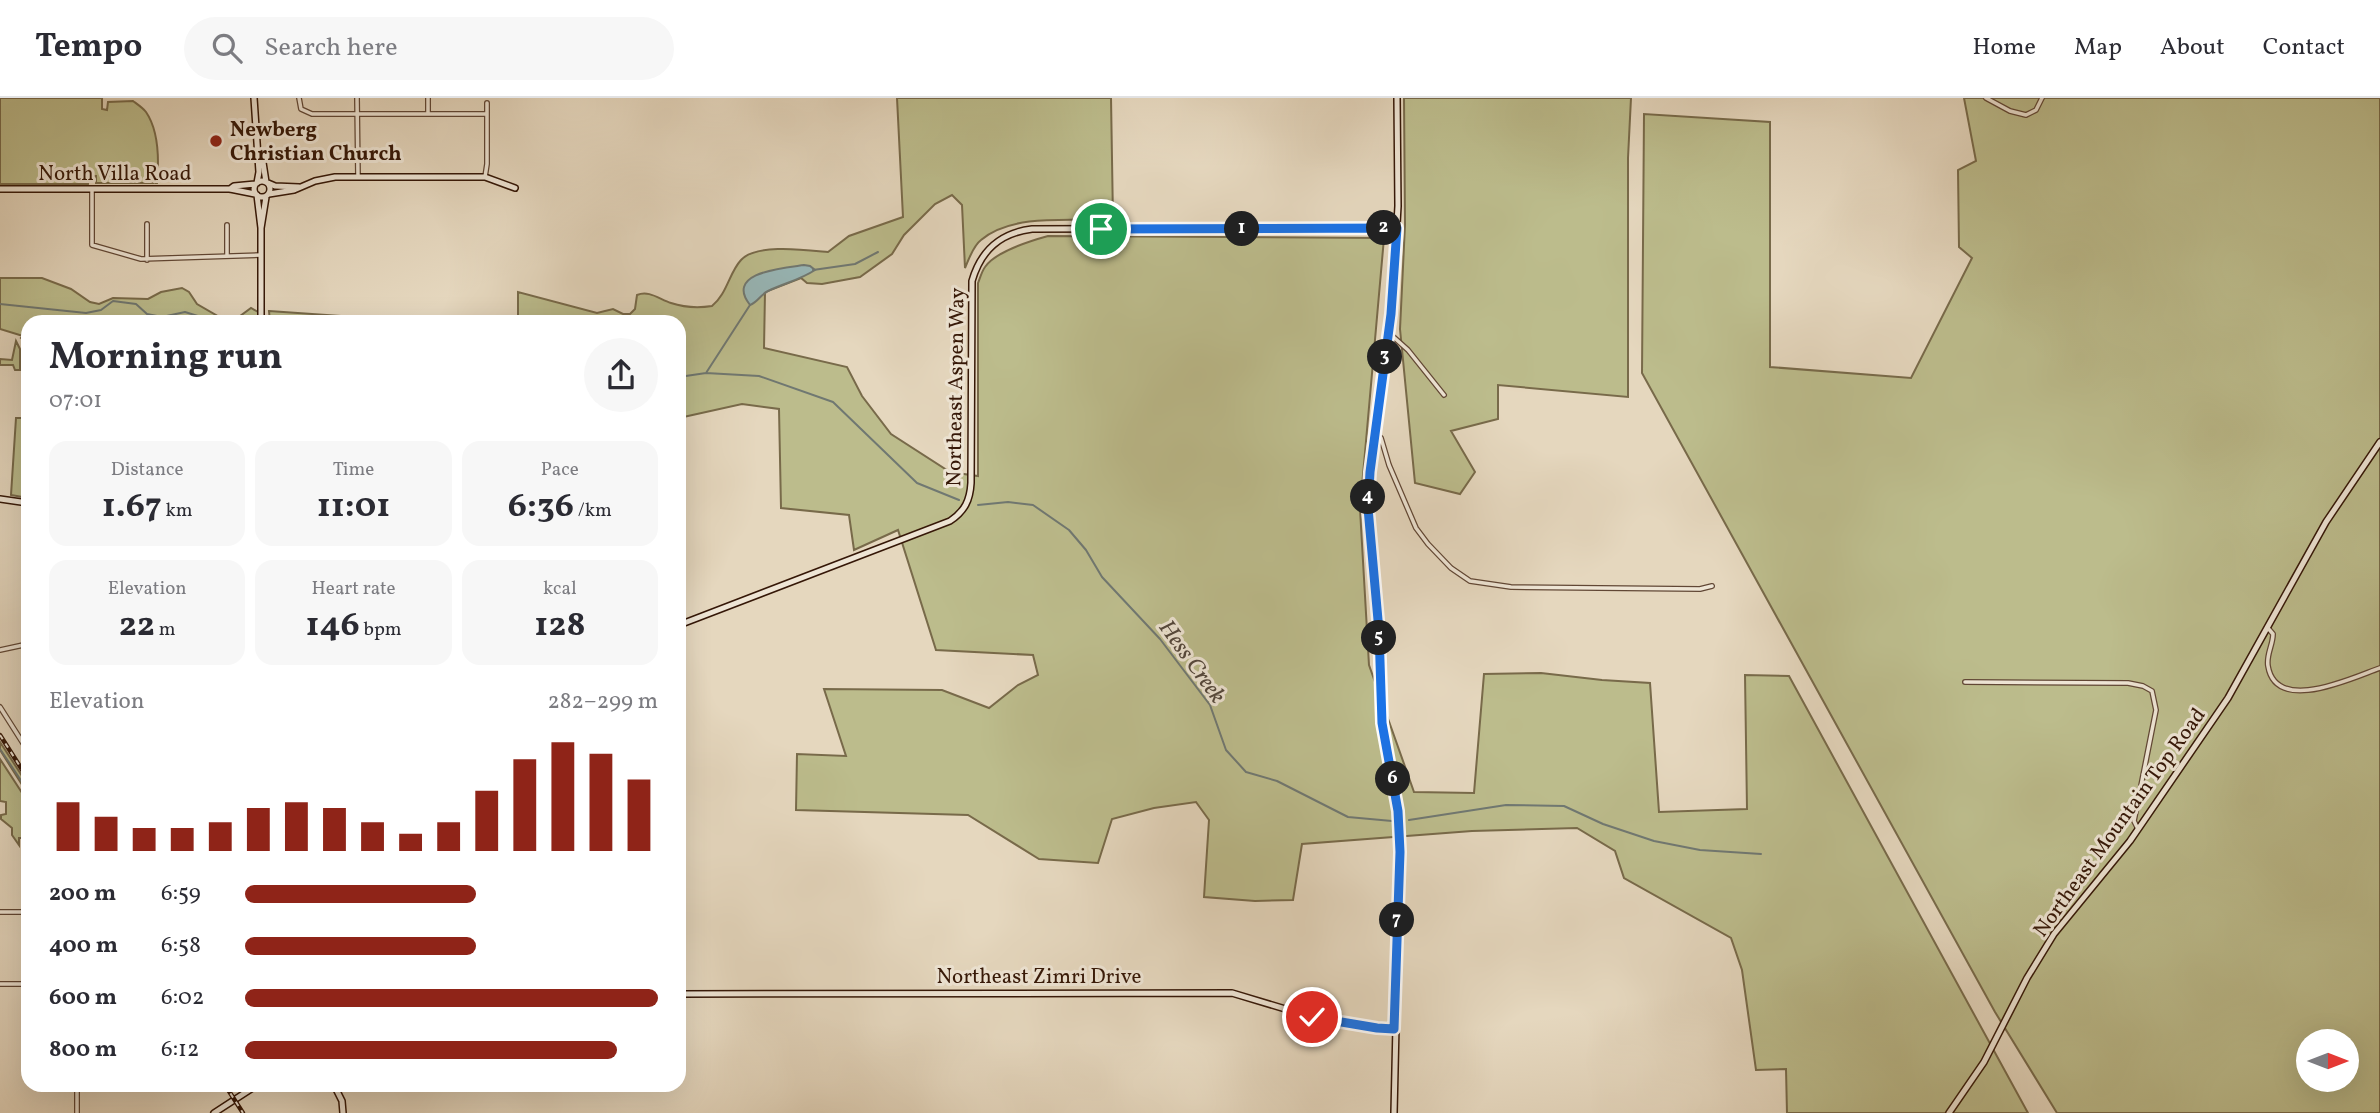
<!DOCTYPE html>
<meta charset="utf-8">
<style>
:root{--surface:#fff;--page:#f7f7f7;--text:#2b2b33;--muted:#7c7c81;--line:#e1e1e2;--accent:#8f2418}
body{margin:0;font-family:Vollkorn,serif;background:var(--page);color:var(--text);height:100vh;display:flex;flex-direction:column;font-size:26px;white-space:nowrap}
*{box-sizing:border-box;margin:0}
p{font-size:23px;color:var(--muted)}
.icon{flex:none;width:38px;height:38px;fill:none;stroke:currentColor;stroke-width:2;stroke-linecap:round;stroke-linejoin:round}
.map{position:relative;flex:1;overflow:hidden}
.sheet{position:absolute;left:21px;top:217px;width:665px;height:777px;display:flex;flex-direction:column;background:var(--surface);border-radius:21px;box-shadow:0 7px 28px #0002}
.sheet>*{flex:none}
.needle{width:46px;rotate:90deg}
.tools{position:absolute;left:2296px;top:931px;display:grid;gap:14px}
.tools a{display:grid;place-items:center;width:63px;height:63px;border-radius:50%;background:var(--surface);box-shadow:0 7px 28px #0002;font-size:35px}
.pin{position:absolute;display:grid;place-items:center;width:60px;height:60px;color:#fff;margin:-30px;border:4px solid #fff;border-radius:50%;box-shadow:0 2px 7px #0007}
.km{position:absolute;width:35px;height:35px;margin:-18px;border-radius:50%;background:#222;color:#fff;font-size:19px;line-height:35px;text-align:center}
.round{display:grid;place-items:center;flex:none;width:74px;height:74px;border-radius:37px;background:var(--page)}
.headline{display:flex;align-items:center;justify-content:space-between;height:119px;padding:0 28px}
h1{font-size:38px;font-weight:700;line-height:52px}
.figures{display:grid;grid-template-columns:repeat(3,1fr);gap:10px;height:119px;padding:7px 28px}
.figures div{display:grid;align-content:center;border-radius:18px;background:var(--page);text-align:center}
.figures b{font-size:35px;font-weight:700}
.figures small{font-size:19px;font-weight:400}
.figures p{font-size:19px}
.chart{height:196px;padding:14px 28px}
.chart p{display:flex;justify-content:space-between}
.chart svg{width:100%;height:126px;margin-top:7px;stroke:var(--accent);stroke-width:6}
ul{padding:0 28px;list-style:none;font-size:23px}
li{display:grid;grid-template-columns:112px 84px 1fr;align-items:center;height:52px}
li i{height:18px;border-radius:9px;background:var(--accent)}
header{display:flex;align-items:center;gap:42px;box-sizing:border-box;height:98px;padding:0 35px;background:var(--surface);border-bottom:2px solid var(--line)}
header strong{font-size:33px}
nav{display:flex;gap:38px;margin-inline-start:auto;font-size:24px}
.search{width:490px;height:63px;background:var(--page);display:flex;align-items:center;gap:18px;box-sizing:border-box;padding:0 24px;border-radius:38px;color:var(--muted);font-size:26px}
.map>svg:first-child{display:block}
</style>
<header>
<strong>Tempo</strong>
<div class="search"><svg class="icon" aria-label="search" viewBox="0 0 24 24"><circle cx="10" cy="10" r="6"/><path d="M15 15l6 6"/></svg>Search here</div>
<nav><a>Home</a><a>Map</a><a>About</a><a>Contact</a></nav>
</header>
<div class="map">
<svg width="2380" height="1015" viewBox="0 0 2380 1015">
<rect width="100%" height="100%" fill="#e5d7be"/>
<filter id="stains"><feTurbulence type="fractalNoise" baseFrequency=".00286" numOctaves="4"/><feColorMatrix values="0 0 0 0 .2 0 0 0 0 .09 0 0 0 0 .02 0 0 0 .5 -.17"/></filter>
<radialGradient id="worn" r=".72"><stop offset=".6" stop-color="#630" stop-opacity="0"/><stop offset="1" stop-color="#630" stop-opacity=".3"/></radialGradient>
<path fill="#bcbc8c" stroke="#786a4a" stroke-width="2" fill-rule="evenodd" d="M0 0H102V11L107 12 108 4 133 3C137 6 143 10 146 14 159 33 159 63 157 85H96V78H89L88 86H0Z
M897 0H1111L1113 122C1073 123 1012 115 981 142 973 148 969 161 965 170L962 107 952 97 935 106 904 137 892 156 860 179 822 186 807 185 801 180 765 194 764 250 847 269 862 298 891 336 950 374 978 378V185C980 180 982 173 985 169 996 153 1030 143 1048 138L1384 140 1360 411 1369 567 1414 694 1474 695 1484 576 1541 575 1602 582 1650 585 1659 714 1747 711 1745 577 1789 578 2028 1015H1787L1786 971 1756 972 1742 872 1731 840 1624 780 1615 753 1577 730 1472 733 1302 746 1293 802 1255 803 1204 799 1209 722 1196 704 1154 710 1112 721 1098 765 1039 761 968 717 796 712 797 656 846 658 824 591 942 592 989 610 1018 587 1038 577 1033 557 936 552 898 432 854 452 849 417 781 410 779 311 742 306 679 320V224H518V194L597 215 613 211 623 216H630L635 211 637 197C649 192 659 201 671 205 683 209 699 210 712 208 727 196 729 175 741 162 756 145 807 152 828 154L849 138 903 119Z
M1404 0H1631L1628 60V299L1498 287V321L1451 333 1475 374 1460 396 1415 385 1400 231 1405 127Z
M1964 0H2380V1015H2057L1995 914 1642 275 1644 16 1770 24V269L1911 280 1972 160 1959 149 1958 72 1976 63ZM2308 943H2347V982H2308Z
M0 180H42L71 191 90 204 99 206 113 200 148 201 161 194 182 190 189 194 197 206 223 221 229 222 236 221 251 210 258 214V224H28L27 245 21 240 23 238 0 231Z
M269 213 427 224H270Z
M16 243 20 251V272H15L13 267H0V261L12 262Z
M16 320H28V400L11 397Z
M0 644 28 687V696L0 652Z
M0 661 28 704V740H19V747L12 737V730L1 721V717L6 716V704L0 703Z"/>
<path fill="#98b8b9" stroke="#707872" stroke-width="2" d="M804 167 810 168 815 172C800 182 784 185 768 193 760 197 758 204 750 207 724 174 784 170 804 167Z"/>
<g fill="none" stroke-linecap="round" stroke-linejoin="round">
<path stroke="#707872" stroke-width="2" d="M813 172 855 166 878 154
M0 206 86 215 101 212 113 203 136 206 147 216 162 219 185 214 217 224
M706 275 750 207
M679 279 706 275 759 278 833 304 917 385 959 402
M978 407 1008 404 1033 407 1069 432 1086 452 1102 479 1160 541 1210 607 1226 652 1246 674 1277 683 1348 719 1392 723
M0 651 28 693
M1409 722 1506 707 1564 708 1603 726 1654 743 1700 752 1761 756"/>
<g stroke="#614735" stroke-width="6">
<path id="street" d="M299 0 301 11 312 16H487
M357 0 358 79
M1986 0 2010 13 2026 17 2036 12 2042 0
M428 16V0
M485 79 487 66V5
M92 91V147L141 161 261 157
M147 126V162
M227 157V127
M1389 235 1408 252 1444 297
M1376 335 1381 340 1389 367 1416 430 1428 446 1451 470 1470 483 1511 489 1700 491 1712 488
M2267 529 2273 536C2273 547 2266 557 2268 568 2276 617 2354 579 2380 570
M0 552 28 546
M1965 584 2128 585 2143 588 2152 593 2156 612 2134 723 2138 731
M0 609 28 653
M0 814H28
M0 886H28
M77 987V1015"/>
</g>
<g stroke="#351707" stroke-width="8">
<path id="secondary" d="M254 0 259 74 257 85
M257 52 262 58 266 84
M254 91a8 8 0 1 1 16 0a8 8 0 1 1-16 0Z
M268 85 275 88 299 89
M0 91H230L255 96
M230 91 234 88 255 86
M269 96 294 92 315 83 335 79H485L515 90
M257 97 261 130V224
M261 130 266 99
M0 401 28 405
M679 527 950 423C965 413 970 402 971 385L972 183C981 152 1000 135 1032 131L1397 130
M679 896 1232 895 1312 919 1376 930 1394 931
M334 987 342 1003 343 1015
M214 1015 257 987
M1394 1015 1400 754 1398 703 1382 625 1378 518 1368 410 1370 374 1393 196 1398 108 1397 0
M1949 1015 1984 964 2027 880 2054 836 2130 743 2228 600 2326 424 2380 344"/>
</g>
<use href="#street" stroke="#eee5d5" stroke-width="3.5"/>
<use href="#secondary" stroke="#eee5d5" stroke-width="5"/>
<g stroke="#351707" stroke-width="4.5">
<path id="rail" d="M0 637 28 681
M225 987 243 1015"/>
</g>
<use href="#rail" stroke="#eee5d5" stroke-width="2" stroke-dasharray="5" stroke-linecap="butt"/>
</g>
<g fill="none" stroke-linecap="round" stroke-linejoin="round">
<g stroke="#fff" stroke-width="14">
<path id="route" d="M1101 131 1397 130 1391 216 1370 374 1368 410 1379 533 1382 625 1398 713 1400 754 1394 931 1377 930 1312 919"/>
</g>
<use href="#route" stroke="#1a73e8" stroke-width="9"/>
</g>
<circle fill="#8f2418" stroke="#eee5d5" stroke-width="2.5" cx="216" cy="43" r="7"/>
<g text-anchor="middle" stroke-width="6" stroke-linejoin="round" paint-order="stroke">
<g font-size="21" font-weight="bold" fill="#351707" stroke="#eee5d5" text-anchor="start">
<text x="230" y="38">Newberg<tspan x="230" dy="24">Christian Church</tspan></text>
</g>
<g font-size="21" fill="#351707" stroke="#eee5d5">
<text x="115" y="82">North Villa Road</text>
<text transform="translate(955 289) rotate(-89)" y="7">Northeast Aspen Way</text>
<text transform="translate(2119 724) rotate(-54)" y="7">Northeast Mountain Top Road</text>
<text x="1039" y="885">Northeast Zimri Drive</text>
</g>
<g font-size="23" font-style="italic" fill="#53473c" stroke="#eee5d5">
<text transform="translate(1193 563) rotate(54)" y="8">Hess Creek</text>
</g>
</g>
<rect width="100%" height="100%" filter="url(#stains)"/>
<rect width="100%" height="100%" fill="url(#worn)"/>
</svg>
<div class="tools">
<a><svg class="needle" viewBox="-14 -14 28 28"><path d="M0-13l5 13h-10z" fill="#e53935"/><path d="M0 13l5-13h-10z" fill="#7c7c81"/></svg></a>
</div>
<div class="pin" style="left:1101px;top:131px;background:#1e9e55"><svg class="icon" aria-label="arrive" viewBox="0 0 24 24"><path d="M6 21V4h12l-3 4 3 4H6"/></svg></div>
<div class="pin" style="left:1312px;top:919px;background:#d93025"><svg class="icon" aria-label="check" viewBox="0 0 24 24"><path d="M5 12l5 5 9-10"/></svg></div>
<b class="km" style="left:1242px;top:131px">1</b>
<b class="km" style="left:1384px;top:130px">2</b>
<b class="km" style="left:1385px;top:259px">3</b>
<b class="km" style="left:1368px;top:399px">4</b>
<b class="km" style="left:1379px;top:540px">5</b>
<b class="km" style="left:1393px;top:681px">6</b>
<b class="km" style="left:1397px;top:822px">7</b>
<section class="sheet">
<div class="headline"><div><h1>Morning run</h1><p>07:01</p></div><a class="round"><svg class="icon" aria-label="share" viewBox="0 0 24 24"><path d="M12 15V3M7 8l5-5 5 5M5 13v7h14v-7"/></svg></a></div>
<div class="figures">
<div><p>Distance</p><b>1.67<small> km</small></b></div>
<div><p>Time</p><b>11:01</b></div>
<div><p>Pace</p><b>6:36<small> /km</small></b></div>
</div>
<div class="figures">
<div><p>Elevation</p><b>22<small> m</small></b></div>
<div><p>Heart rate</p><b>146<small> bpm</small></b></div>
<div><p>kcal</p><b>128</b></div>
</div>
<div class="chart"><p><span>Elevation</span>282–299 m</p>
<svg viewBox="0 0 160 44" preserveAspectRatio="none"><path d="M5 44V27M15 44V32M25 44V36M35 44V36M45 44V34M55 44V29M65 44V27M75 44V29M85 44V34M95 44V38M105 44V34M115 44V23M125 44V12M135 44V6M145 44V10M155 44V19"/></svg>
</div>
<ul>
<li><b>200 m</b>6:59<i style="width:56%"></i></li>
<li><b>400 m</b>6:58<i style="width:56%"></i></li>
<li><b>600 m</b>6:02<i style="width:100%"></i></li>
<li><b>800 m</b>6:12<i style="width:90%"></i></li>
</ul>
</section>
</div>
